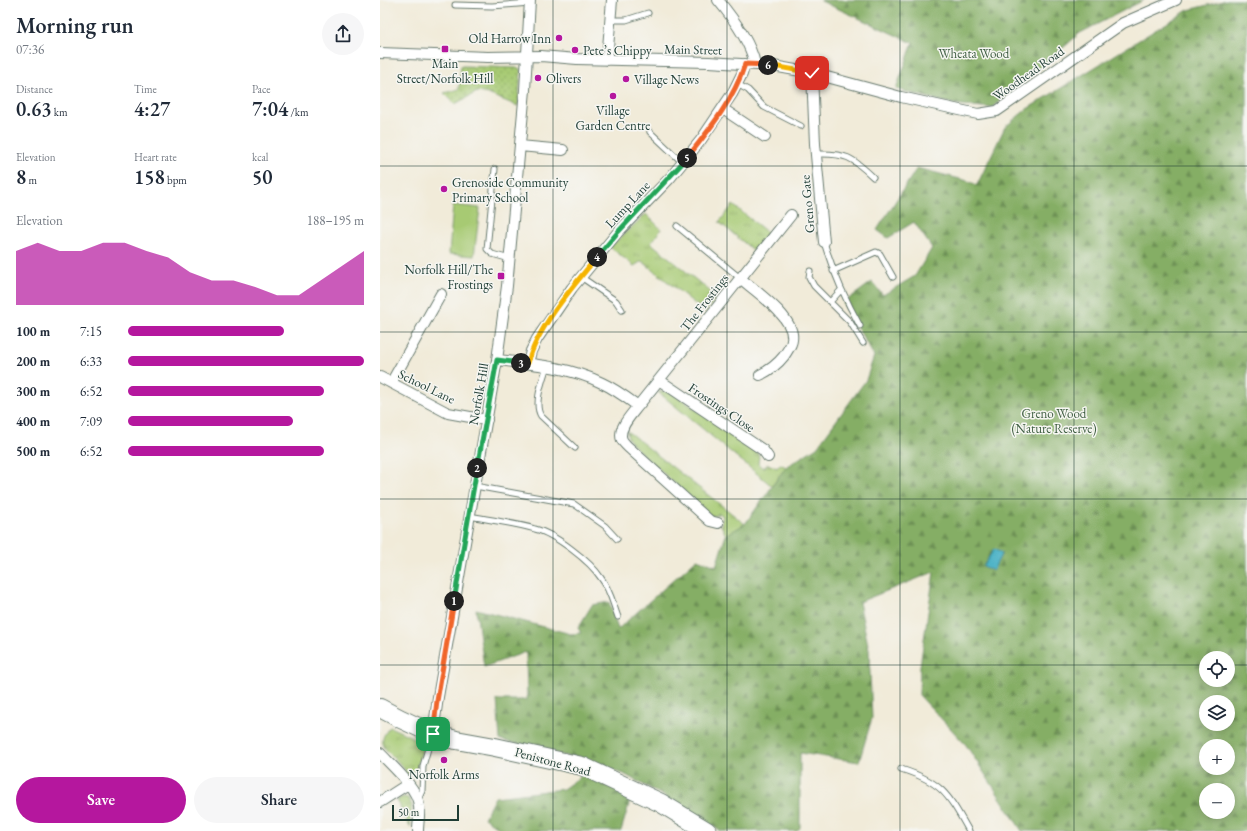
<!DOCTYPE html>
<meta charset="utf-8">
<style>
:root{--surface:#fff;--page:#f6f6f7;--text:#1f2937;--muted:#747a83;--accent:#b5179e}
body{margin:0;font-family:"EB Garamond",serif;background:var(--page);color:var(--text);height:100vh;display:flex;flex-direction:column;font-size:15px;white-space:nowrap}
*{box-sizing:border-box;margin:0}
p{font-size:13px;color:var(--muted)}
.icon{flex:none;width:22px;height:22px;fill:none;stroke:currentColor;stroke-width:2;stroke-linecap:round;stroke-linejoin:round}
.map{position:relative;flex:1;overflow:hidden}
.sheet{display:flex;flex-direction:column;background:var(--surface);width:380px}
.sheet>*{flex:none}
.controls{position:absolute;left:819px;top:651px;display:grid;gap:8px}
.controls a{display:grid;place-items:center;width:36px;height:36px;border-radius:50%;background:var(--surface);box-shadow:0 2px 10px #0003;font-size:20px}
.scale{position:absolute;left:12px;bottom:10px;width:67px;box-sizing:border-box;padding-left:4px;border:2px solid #1f3d34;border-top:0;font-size:11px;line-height:14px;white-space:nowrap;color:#1f3d34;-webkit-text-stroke:3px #f6f6f2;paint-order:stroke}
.pin{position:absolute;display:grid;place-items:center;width:34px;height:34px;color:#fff;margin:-17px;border-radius:8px;box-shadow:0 2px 6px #0006}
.km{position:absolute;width:20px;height:20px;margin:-10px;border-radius:50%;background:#222;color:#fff;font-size:11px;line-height:20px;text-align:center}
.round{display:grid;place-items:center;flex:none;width:42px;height:42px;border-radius:21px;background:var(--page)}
.overview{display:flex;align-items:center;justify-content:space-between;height:68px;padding:0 16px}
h1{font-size:22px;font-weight:600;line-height:30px}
.stats{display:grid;grid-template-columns:repeat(3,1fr);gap:6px;height:68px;padding:4px 16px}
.stats div{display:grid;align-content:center}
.stats b{font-size:20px;font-weight:600}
.stats small{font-size:11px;font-weight:400}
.stats p{font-size:11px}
.chart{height:112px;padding:8px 16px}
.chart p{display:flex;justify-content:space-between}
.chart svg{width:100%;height:72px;margin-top:4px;fill:var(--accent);opacity:.7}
.action{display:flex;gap:8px;margin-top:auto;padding:8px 16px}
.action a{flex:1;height:46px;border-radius:24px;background:var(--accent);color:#fff;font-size:16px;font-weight:600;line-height:46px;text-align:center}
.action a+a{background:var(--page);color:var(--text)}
ul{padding:0 16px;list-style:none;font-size:13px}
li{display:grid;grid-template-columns:64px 48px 1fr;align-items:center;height:30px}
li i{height:10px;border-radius:5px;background:var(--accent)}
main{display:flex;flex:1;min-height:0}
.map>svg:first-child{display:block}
</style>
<main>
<section class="sheet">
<div class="overview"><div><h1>Morning run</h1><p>07:36</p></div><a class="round"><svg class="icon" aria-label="share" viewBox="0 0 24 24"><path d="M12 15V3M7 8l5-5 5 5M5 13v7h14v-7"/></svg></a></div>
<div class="stats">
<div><p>Distance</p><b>0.63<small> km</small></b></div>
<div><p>Time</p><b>4:27</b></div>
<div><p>Pace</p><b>7:04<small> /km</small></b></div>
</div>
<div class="stats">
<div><p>Elevation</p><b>8<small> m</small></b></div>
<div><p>Heart rate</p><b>158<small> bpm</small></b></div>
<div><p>kcal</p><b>50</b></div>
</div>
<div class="chart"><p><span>Elevation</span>188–195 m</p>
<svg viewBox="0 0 160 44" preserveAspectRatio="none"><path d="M0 44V11L10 6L20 11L30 11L40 6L50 6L60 11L70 15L80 24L90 29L100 29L110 33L120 38L130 38L140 29L150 20L160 11V44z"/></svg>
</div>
<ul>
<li><b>100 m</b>7:15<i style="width:66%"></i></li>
<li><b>200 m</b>6:33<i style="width:100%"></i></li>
<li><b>300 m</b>6:52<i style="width:83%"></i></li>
<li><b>400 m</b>7:09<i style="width:70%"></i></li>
<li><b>500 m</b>6:52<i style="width:83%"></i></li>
</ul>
<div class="action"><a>Save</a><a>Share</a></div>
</section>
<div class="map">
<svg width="867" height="831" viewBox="0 0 867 831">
<defs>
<pattern id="grass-tufts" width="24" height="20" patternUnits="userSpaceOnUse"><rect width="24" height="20" fill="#a7ca73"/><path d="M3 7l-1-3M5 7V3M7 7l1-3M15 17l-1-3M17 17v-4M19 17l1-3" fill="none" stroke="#87a55f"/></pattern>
<pattern id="forest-firs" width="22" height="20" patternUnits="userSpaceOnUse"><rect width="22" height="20" fill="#85ae65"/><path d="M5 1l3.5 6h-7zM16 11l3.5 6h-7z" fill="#6c8f54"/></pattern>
<pattern id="garden-dots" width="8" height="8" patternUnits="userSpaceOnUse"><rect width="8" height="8" fill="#a7ca73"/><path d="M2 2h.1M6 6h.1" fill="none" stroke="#87a55f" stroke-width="1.8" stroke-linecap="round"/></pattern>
</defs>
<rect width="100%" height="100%" fill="#f6f6f2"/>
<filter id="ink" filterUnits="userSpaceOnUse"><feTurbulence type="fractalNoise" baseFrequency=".025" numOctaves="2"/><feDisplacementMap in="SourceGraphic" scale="8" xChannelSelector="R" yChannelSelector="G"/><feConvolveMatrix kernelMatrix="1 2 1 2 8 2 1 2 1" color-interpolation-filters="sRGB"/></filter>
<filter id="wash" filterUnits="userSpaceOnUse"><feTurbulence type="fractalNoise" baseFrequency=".012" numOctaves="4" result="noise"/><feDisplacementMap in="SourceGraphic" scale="16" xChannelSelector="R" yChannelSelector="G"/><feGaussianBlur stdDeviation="0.9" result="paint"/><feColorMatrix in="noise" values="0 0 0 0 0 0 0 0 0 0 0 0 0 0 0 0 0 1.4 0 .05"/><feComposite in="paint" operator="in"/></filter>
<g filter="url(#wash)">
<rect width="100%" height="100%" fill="#f1ebd9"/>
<path fill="url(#grass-tufts)" stroke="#638454" d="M353 205 388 233 374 251 339 222Z
M266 214 281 229 271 243 337 297 325 312 262 261 254 266 230 247Z
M285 391 294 394 377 452 379 456 378 464 383 468 388 464 397 468 400 464 406 467 392 486 278 392Z
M247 431 365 524 346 535 341 525 343 516 339 513 335 516H331L258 450 248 438Z
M10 727 45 743 36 769 30 776C24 769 19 762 12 756 0 745 0 738 10 727Z
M23 797 28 798 32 805 30 827 17 800Z"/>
<path fill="url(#forest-firs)" stroke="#52764c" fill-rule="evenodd" d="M441 0H764L700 33 634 91 612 108 573 104 516 89 533 43 441 1Z
M847 0H867V831H642L586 745 539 695 540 666 554 572 479 602 489 650 492 718 479 762 420 753V828L417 831H340L284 796 244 774 207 761 120 740 117 700H147L146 652 104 667 96 609 191 634 201 633 198 628 212 605 229 602 238 629 317 559 336 566 346 535 365 524 406 467 437 447 486 380 494 356 463 303 492 282 503 295 535 276 552 248 534 222 508 238 497 230 537 168 588 181 597 185 625 127 647 109 808 10ZM826 658H848V680H826ZM826 702H848V724H826ZM826 746H848V768H826ZM826 790H848V812H826Z
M204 774 252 794 241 831H123L104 818 115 797 183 789Z"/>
<path fill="url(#garden-dots)" stroke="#638454" d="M81 66 139 68 141 71 138 106 108 94 97 92 75 104 64 93 79 89Z"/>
<path fill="#a7ca73" stroke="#638454" d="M73 205 100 208 94 256 69 254Z"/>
<path fill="#47b0c5" stroke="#33767c" d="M614 549 622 553 613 571 603 566Z"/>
</g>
<g filter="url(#ink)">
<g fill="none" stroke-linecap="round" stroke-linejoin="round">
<g stroke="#687a6e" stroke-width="7">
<path id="lane" d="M75 5 112 6 150 3
M230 20H246L268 13
M357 84 368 90 384 107 421 126
M270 132 303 163
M436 154C466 153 472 157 493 177
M115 169 107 249 112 254 130 259
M297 226 360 278
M444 242C453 272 465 299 480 326
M430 271 429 277 434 286 470 322 483 343
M453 271 496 252 500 254 513 277
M201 277 236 301 242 310
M450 302 461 290
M167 366C163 379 153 404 161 416L195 448
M95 486 194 504 225 526 237 539
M89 516C111 520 134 523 155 529 175 534 210 561 221 578 230 589 233 604 238 617
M521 769C562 782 568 794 589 831
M38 800 42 791 43 766 49 745"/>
</g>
<g stroke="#687a6e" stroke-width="12">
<path id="street" d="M338 0C353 18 370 41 375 64
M0 53 108 57 161 56 197 59 329 62 393 66 432 73 521 97 584 111 598 114 617 111 743 23 796 0
M227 60 232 0
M432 73 435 144 444 242
M343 109 385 137
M140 146 183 150
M360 278C374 290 416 318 412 340 412 345 407 351 404 356 397 365 390 370 380 375
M117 360C153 364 189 367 222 383 235 389 247 398 258 406
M148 363 151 351 157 339 192 288 238 232 290 178 321 140 352 94 362 74 365 64
M0 377 68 413 107 420
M279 380 383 450 388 457
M11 383 61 294
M338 523 330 521 248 447C246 445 243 442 242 440 237 429 252 414 258 406L411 215
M53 734 58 697 117 360 127 286 145 90 150 0
M0 753C12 766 38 788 39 806 40 814 38 823 38 831
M0 802 28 784"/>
</g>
<g stroke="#687a6e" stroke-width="20">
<path id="highway" d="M0 708 21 719 53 734 76 740 115 747 202 766 281 803 327 831"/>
</g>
<use href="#lane" stroke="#fff" stroke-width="5"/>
<use href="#street" stroke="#fff" stroke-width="10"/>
<use href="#highway" stroke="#fff" stroke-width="18"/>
</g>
</g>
<g fill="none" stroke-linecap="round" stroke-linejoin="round" filter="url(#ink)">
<g stroke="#fff" stroke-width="8">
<path id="split-1" d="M53 734 57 701 74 601"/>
</g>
<g stroke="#fff" stroke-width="8">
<path id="split-2" d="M74 601 97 468"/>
</g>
<g stroke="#fff" stroke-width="8">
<path id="split-3" d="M97 468 117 360 141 363"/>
</g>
<g stroke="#fff" stroke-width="8">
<path id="split-4" d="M141 363H148C157 328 193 286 217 257"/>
</g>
<g stroke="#fff" stroke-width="8">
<path id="split-5" d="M217 257 238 232 307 158"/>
</g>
<g stroke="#fff" stroke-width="8">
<path id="split-6" d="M307 158C330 129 354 99 365 64L388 65"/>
</g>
<g stroke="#fff" stroke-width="8">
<path id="split-7" d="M388 65 432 73"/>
</g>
<use href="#split-1" stroke="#f0652b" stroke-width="5"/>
<use href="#split-2" stroke="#22a559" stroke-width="5"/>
<use href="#split-3" stroke="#22a559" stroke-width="5"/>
<use href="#split-4" stroke="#f5b400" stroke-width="5"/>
<use href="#split-5" stroke="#22a559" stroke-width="5"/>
<use href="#split-6" stroke="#f0652b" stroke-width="5"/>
<use href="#split-7" stroke="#f5b400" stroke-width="5"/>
</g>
<path fill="none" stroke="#1f3d34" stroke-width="1" stroke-opacity="0.55" d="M173 0V831M347 0V831M520 0V831M694 0V831M0 166H867M0 332H867M0 499H867M0 665H826M848 665H867"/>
<g fill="#b5179e" stroke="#f6f6f2" stroke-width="1.5">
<circle cx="179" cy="38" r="4"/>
<rect x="61" y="45" width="8" height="8" rx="2"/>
<circle cx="195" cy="50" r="4"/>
<circle cx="158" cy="78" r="4"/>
<circle cx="246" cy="79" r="4"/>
<circle cx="233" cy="96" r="4"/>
<circle cx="64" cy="189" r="4"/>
<rect x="117" y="272" width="8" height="8" rx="2"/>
<circle cx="64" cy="760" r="4"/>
</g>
<g text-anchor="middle" stroke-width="3" stroke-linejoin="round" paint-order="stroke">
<g font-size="13" fill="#1f3d34" stroke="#f6f6f2" text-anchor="start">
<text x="171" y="43" text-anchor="end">Old Harrow Inn</text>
<text x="203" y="55">Pete’s Chippy</text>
<text x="65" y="68" text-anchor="middle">Main<tspan x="65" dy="15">Street/Norfolk Hill</tspan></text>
<text x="166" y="83">Olivers</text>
<text x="254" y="84">Village News</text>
<text x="233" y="115" text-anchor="middle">Village<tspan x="233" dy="15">Garden Centre</tspan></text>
<text x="72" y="187">Grenoside Community<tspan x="72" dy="15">Primary School</tspan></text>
<text x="113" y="274" text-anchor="end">Norfolk Hill/The<tspan x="113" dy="15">Frostings</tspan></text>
<text x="64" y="779" text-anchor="middle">Norfolk Arms</text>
</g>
<g font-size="13" fill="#1f3d34" stroke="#f6f6f2">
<text transform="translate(313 49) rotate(1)" y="5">Main Street</text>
<text transform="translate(648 73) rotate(-35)" y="5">Woodhead Road</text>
<text transform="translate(247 204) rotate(-47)" y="5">Lump Lane</text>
<text transform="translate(427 204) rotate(-95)" y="5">Greno Gate</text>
<text transform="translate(324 302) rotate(-52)" y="5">The Frostings</text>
<text transform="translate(47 386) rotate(26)" y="5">School Lane</text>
<text transform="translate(98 394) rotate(-80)" y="5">Norfolk Hill</text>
<text transform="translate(342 407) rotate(34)" y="5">Frostings Close</text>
<text transform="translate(173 761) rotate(15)" y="5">Penistone Road</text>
</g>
<g font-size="13" fill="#416044" stroke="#f6f6f2">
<text x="594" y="58">Wheata Wood</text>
<text x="674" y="418">Greno Wood<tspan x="674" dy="15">(Nature Reserve)</tspan></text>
</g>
</g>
</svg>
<div class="controls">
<a><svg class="icon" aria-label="locate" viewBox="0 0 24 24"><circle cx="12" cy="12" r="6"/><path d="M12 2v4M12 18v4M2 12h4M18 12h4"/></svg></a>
<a><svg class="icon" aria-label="layers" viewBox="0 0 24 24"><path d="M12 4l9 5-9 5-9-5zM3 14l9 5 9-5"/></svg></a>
<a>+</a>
<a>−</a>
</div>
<div class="scale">50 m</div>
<div class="pin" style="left:53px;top:734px;background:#1e9e55"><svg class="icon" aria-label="arrive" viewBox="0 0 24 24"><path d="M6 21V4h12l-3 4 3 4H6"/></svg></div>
<div class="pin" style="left:432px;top:73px;background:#d93025"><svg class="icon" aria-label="check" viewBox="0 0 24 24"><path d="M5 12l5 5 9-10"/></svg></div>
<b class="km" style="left:74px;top:601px">1</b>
<b class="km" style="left:97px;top:468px">2</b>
<b class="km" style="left:141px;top:363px">3</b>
<b class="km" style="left:217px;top:257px">4</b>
<b class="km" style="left:307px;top:158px">5</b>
<b class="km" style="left:388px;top:65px">6</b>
</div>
</main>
